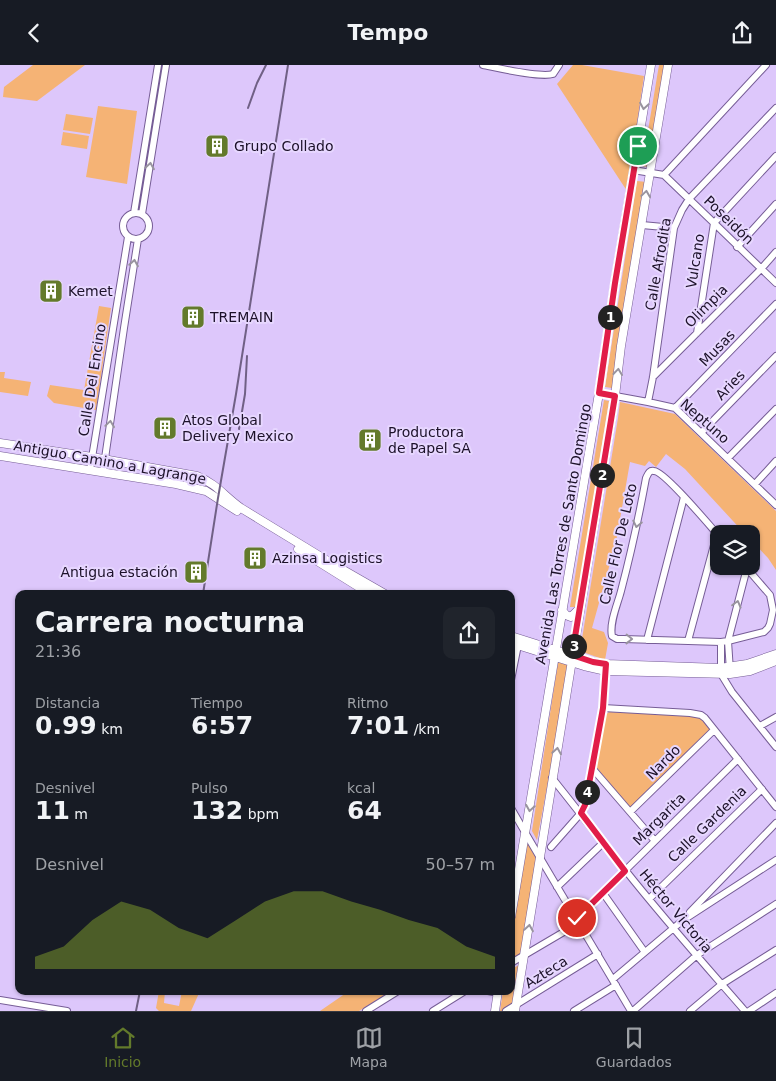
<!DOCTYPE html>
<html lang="es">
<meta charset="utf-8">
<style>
:root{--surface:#171b24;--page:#20242c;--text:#f1f3f6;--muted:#9ea1a6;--line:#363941;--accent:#637a2b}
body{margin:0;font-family:"DejaVu Sans",sans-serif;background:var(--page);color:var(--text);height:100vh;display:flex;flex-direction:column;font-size:19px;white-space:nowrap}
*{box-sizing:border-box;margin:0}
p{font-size:16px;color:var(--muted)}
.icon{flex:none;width:28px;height:28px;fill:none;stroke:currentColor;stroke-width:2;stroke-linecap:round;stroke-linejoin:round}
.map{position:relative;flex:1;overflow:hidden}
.drawer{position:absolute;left:15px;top:525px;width:500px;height:405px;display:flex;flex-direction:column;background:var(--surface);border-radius:10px;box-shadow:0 1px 4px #0004}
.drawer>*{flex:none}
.tools{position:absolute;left:710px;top:460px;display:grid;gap:10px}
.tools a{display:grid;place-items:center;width:50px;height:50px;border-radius:10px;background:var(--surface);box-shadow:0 1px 4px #0004;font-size:25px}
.pin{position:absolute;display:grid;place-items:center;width:42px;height:42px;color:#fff;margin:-21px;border:2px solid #fff;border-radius:50%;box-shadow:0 1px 5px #0007}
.km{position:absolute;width:25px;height:25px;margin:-12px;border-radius:50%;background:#222;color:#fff;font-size:14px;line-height:25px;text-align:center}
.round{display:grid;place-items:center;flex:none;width:52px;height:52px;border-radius:10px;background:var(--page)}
.overview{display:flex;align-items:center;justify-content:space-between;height:85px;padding:0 20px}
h1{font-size:28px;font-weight:700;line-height:38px}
.stats{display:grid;grid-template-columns:repeat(3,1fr);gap:8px;height:85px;padding:5px 20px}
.stats div{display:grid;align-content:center}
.stats b{font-size:25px;font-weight:700}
.stats small{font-size:14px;font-weight:400}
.stats p{font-size:14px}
.chart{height:140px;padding:10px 20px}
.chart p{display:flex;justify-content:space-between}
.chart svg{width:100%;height:90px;margin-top:5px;fill:var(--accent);opacity:.7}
header{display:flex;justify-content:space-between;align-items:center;height:65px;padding:0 20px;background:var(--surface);font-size:22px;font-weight:700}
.menu{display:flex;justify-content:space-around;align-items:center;height:70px;border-top:1px solid var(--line);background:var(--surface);font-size:14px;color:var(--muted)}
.menu a{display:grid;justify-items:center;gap:2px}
.menu .current{color:var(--accent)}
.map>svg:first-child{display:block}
</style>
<header><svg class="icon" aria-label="back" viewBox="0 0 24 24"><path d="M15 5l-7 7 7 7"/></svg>Tempo<svg class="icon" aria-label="share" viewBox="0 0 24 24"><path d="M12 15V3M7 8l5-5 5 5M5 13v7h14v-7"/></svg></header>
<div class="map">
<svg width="776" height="946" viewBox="0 0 776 946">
<rect width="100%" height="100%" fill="#ddc7fb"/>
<path fill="#f5b375" d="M33 0H85L37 36 3 32 4 22Z
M573 0H582L644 11 627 126 557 19Z
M659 0H665L648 102 642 101Z
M98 41 137 46 127 119 86 112Z
M66 49 93 53 90 69 63 65Z
M63 67 89 71 87 84 61 80Z
M637 116 647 117 612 323 605 322Z
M99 241 111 243 96 345 54 338 47 331 50 320 84 325Z
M0 307H5L4 313 31 317 28 331 0 327Z
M604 335 609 336 576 542H570Z
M620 337 675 349 776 446V505L768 493 751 475V469H745L685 404 666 389 656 402 649 396 645 401 630 397 616 477 592 563 604 567 608 578 605 595 580 586 618 353Z
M558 597 570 601 537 775 532 766Z
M609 647 697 651 702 653 710 664 709 668 634 743 629 742 597 703 596 700 604 651Z
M527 777 537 795 522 891 511 897V877Z
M520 899 514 939 503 946H500L503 926H511V905Z
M159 926H165L164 938 179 941 182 926H200L191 946H159L156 943Z
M349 926H391L359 946H320Z"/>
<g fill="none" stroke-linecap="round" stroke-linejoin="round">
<g stroke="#765d96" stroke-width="8">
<path id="minor" d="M483 0C498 3 540 13 553 9L559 0
M633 105 664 110
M664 110 714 158 776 218
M664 110 766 0
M123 161a13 13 0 1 1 26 0a13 13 0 1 1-26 0Z
M134 148 158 0
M142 149 166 0
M642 160 674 163
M737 182 776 139
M697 268 714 158 776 91
M653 312 761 204 776 187
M599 328 648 337 675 343 776 440
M648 337 653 312 674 163 682 145 689 134 776 43
M675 343 776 239
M701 368 776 291
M728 393 776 344
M90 405 128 172
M103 407 124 263 138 174
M755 419 776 396
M719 471C710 461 664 406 654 406 649 405 648 409 646 413 639 451 631 488 621 526 618 538 609 558 612 571L617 574H623L721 577 728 576 764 567 768 563 770 559 773 545 770 530 745 501
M647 575 684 432
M688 576 717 469
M721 577V609L732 627 776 682
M730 606 728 576 747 503
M511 615 518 580
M603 643 690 648 701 650 705 653 776 742
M760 661 776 652
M592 703 655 776
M552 713C577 744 601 776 626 806 664 854 705 900 745 946
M511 743C550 811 591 878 631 946
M630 747 714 665
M551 782 581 748 584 744 603 643 606 603
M557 822 603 778
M603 828 644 886
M649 834 762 724
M690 847 776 758
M577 853 738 694
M511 898 579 858
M613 914 682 856 776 795
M488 926 498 928
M0 935 67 946
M366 946 398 926
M433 946 465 926
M506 946 598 889
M574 946 616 920
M633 946 697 890 776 839
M690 946 722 919 776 885
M749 946 776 928"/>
</g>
<g stroke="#765d96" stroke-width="9">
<path id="tertiary" d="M0 378 92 392 197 411C217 419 225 432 241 443L331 498 385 529
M0 391 176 419 206 426 237 446
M298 484 370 529
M562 545 566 550 571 552 579 544
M511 571 593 597 606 599 720 603 747 599 776 589
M511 578 584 601 606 606 730 609 750 606 776 596
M511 852 599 328 615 218 651 0
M495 946 498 926
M515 946 615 331 621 281 668 0"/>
</g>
<use href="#minor" stroke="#fff" stroke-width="6"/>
<use href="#tertiary" stroke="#fff" stroke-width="8"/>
<path stroke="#706085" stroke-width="2" d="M248 43 257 18 266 0
M239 364 245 329 247 291
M203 529 218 433 236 329 288 0
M136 946 140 926"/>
</g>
<defs><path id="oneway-chevron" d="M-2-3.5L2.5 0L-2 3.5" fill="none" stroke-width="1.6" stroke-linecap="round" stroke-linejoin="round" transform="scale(1.25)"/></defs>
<g stroke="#99949f">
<use href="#oneway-chevron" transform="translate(644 41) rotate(99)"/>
<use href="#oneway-chevron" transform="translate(150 101) rotate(-81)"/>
<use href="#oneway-chevron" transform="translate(646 129) rotate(-82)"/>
<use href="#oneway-chevron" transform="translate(134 198) rotate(-81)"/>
<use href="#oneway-chevron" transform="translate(618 307) rotate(-83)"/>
<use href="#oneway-chevron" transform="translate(110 359) rotate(-82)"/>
<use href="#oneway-chevron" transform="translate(637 459) rotate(102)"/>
<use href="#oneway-chevron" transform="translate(737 539) rotate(-75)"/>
<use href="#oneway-chevron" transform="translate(629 574) rotate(1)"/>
<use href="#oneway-chevron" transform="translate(557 686) rotate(-81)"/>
<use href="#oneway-chevron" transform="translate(530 743) rotate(99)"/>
<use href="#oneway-chevron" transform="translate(529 863) rotate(-81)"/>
</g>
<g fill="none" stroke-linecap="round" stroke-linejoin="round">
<g stroke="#fff" stroke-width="10">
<path id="route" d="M577 853 625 806 581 748 585 740 592 703 603 643 606 599 593 597 572 590 615 331 599 328 615 218 638 81"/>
</g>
<use href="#route" stroke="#e11d48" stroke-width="6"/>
</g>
<defs>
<g id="building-square" transform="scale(1.25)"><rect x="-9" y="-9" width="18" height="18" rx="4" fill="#637a2b" stroke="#e7d7ff"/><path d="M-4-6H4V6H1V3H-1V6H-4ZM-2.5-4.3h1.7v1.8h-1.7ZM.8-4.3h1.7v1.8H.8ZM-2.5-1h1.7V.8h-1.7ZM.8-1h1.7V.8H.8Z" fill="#fff"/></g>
</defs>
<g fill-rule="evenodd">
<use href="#building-square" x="217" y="81"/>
<use href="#building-square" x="51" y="226"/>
<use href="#building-square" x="193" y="252"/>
<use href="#building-square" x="165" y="363"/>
<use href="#building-square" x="370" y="375"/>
<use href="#building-square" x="255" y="493"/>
<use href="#building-square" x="196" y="507"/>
</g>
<g text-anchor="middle" stroke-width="4" stroke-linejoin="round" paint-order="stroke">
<g font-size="14" fill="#1c1129" stroke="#e7d7ff" text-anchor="start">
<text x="234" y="86">Grupo Collado</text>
<text x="68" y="231">Kemet</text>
<text x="210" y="257">TREMAIN</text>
<text x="182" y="360">Atos Global<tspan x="182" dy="16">Delivery Mexico</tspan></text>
<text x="388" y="372">Productora<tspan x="388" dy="16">de Papel SA</tspan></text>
<text x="272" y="498">Azinsa Logistics</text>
<text x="178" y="512" text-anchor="end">Antigua estación</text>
</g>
<g font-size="14" fill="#1c1129" stroke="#e7d7ff">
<text transform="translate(729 155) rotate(44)" y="5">Poseidón</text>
<text transform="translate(695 196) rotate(-81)" y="5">Vulcano</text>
<text transform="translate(658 199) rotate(-80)" y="5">Calle Afrodita</text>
<text transform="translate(706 241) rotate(-45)" y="5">Olimpia</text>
<text transform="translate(717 283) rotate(-46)" y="5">Musas</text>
<text transform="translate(92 315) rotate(-81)" y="5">Calle Del Encino</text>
<text transform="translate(730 320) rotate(-46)" y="5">Aries</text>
<text transform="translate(705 356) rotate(41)" y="5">Neptuno</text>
<text transform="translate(110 397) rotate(10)" y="5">Antiguo Camino a Lagrange</text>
<text transform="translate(563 469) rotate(-80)" y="5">Avenida Las Torres de Santo Domingo</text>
<text transform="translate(618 479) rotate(-77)" y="5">Calle Flor De Loto</text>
<text transform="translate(663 697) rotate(-45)" y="5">Nardo</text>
<text transform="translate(659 754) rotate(-45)" y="5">Margarita</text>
<text transform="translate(707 759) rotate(-44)" y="5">Calle Gardenia</text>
<text transform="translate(676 846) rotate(50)" y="5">Héctor Victoria</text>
<text transform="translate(546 907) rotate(-32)" y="5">Azteca</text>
</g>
</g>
</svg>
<div class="tools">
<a><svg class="icon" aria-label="layers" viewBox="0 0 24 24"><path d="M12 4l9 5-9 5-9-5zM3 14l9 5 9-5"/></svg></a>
</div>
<div class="pin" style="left:638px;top:81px;background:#1e9e55"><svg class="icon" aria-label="arrive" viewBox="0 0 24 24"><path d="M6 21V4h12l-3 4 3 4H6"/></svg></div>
<div class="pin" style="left:577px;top:853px;background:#d93025"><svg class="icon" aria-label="check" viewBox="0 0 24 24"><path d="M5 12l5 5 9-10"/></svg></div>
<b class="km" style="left:610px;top:252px">1</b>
<b class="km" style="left:602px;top:410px">2</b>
<b class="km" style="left:574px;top:581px">3</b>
<b class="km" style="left:587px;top:727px">4</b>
<section class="drawer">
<div class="overview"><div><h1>Carrera nocturna</h1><p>21:36</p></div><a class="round"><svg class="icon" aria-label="share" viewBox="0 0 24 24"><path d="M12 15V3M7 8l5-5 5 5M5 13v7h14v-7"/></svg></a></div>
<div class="stats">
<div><p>Distancia</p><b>0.99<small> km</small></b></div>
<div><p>Tiempo</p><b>6:57</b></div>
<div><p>Ritmo</p><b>7:01<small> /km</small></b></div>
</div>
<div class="stats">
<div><p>Desnivel</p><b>11<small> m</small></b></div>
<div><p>Pulso</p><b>132<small> bpm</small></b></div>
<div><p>kcal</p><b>64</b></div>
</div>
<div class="chart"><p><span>Desnivel</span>50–57 m</p>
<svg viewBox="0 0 160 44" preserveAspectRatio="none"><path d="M0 44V38L10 33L20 20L30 11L40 15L50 24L60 29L70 20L80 11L90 6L100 6L110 11L120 15L130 20L140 24L150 33L160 38V44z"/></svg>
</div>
</section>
</div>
<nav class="menu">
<a class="current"><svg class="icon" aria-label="home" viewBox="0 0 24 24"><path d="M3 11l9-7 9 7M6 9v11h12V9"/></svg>Inicio</a>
<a><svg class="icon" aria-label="map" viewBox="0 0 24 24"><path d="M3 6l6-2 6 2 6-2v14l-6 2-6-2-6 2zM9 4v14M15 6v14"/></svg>Mapa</a>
<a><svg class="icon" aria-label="saved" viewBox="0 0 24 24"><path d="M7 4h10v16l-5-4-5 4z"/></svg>Guardados</a>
</nav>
